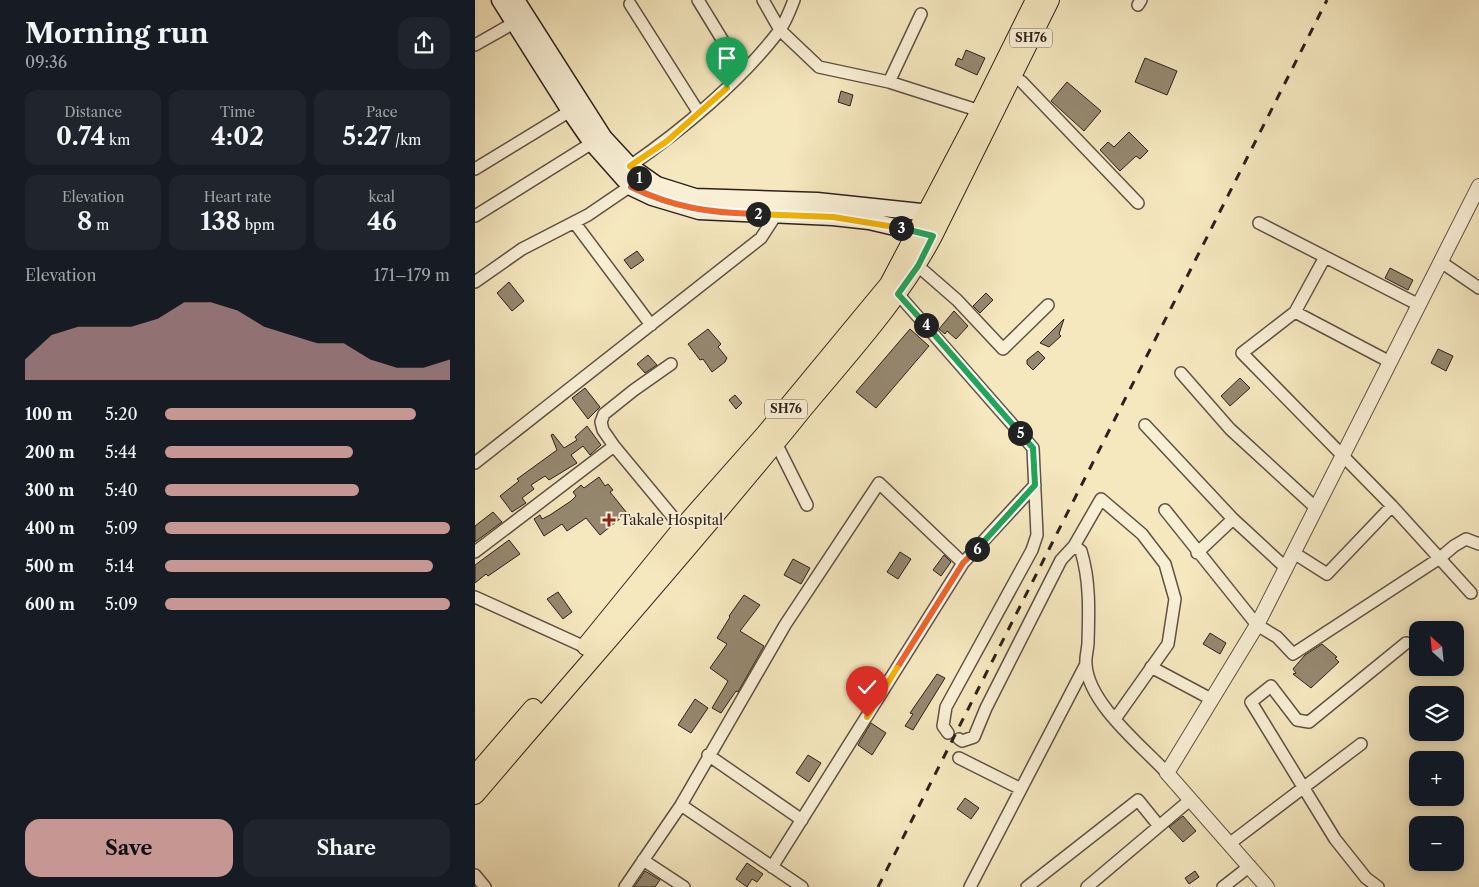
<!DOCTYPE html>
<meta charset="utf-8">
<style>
:root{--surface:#171b24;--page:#20242c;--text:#f1f3f6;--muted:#9ea1a6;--accent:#c59692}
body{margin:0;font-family:"Libre Caslon Text",serif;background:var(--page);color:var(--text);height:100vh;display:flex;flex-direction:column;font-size:19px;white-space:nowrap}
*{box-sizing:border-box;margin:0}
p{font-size:16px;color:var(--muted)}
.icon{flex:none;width:28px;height:28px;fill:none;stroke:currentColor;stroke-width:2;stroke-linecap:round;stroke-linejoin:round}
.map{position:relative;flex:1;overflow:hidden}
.side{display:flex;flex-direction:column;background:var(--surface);width:475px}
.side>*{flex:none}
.needle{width:32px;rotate:333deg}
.buttons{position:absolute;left:934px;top:621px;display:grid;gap:10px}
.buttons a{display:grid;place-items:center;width:55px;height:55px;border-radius:10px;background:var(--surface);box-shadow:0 2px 12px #0003;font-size:25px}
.pin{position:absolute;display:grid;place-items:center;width:42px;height:42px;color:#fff;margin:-51px -21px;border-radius:50% 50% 50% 0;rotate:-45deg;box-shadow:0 0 5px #0007}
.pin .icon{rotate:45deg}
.km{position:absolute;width:25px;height:25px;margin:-12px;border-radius:50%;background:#222;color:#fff;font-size:14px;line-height:25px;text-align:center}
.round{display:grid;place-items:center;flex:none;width:52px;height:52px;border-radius:15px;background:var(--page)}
.headline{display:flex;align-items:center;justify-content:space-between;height:85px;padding:0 25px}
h1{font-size:28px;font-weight:700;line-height:38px}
.figures{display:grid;grid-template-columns:repeat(3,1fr);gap:8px;height:85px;padding:5px 25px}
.figures div{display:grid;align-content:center;border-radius:12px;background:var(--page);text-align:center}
.figures b{font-size:25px;font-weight:700}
.figures small{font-size:14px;font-weight:400}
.figures p{font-size:14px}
.chart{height:140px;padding:10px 25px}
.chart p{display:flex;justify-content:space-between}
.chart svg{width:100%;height:90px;margin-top:5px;fill:var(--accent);opacity:.7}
.primary-button{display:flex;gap:10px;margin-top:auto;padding:10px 25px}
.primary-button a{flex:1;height:58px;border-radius:15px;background:var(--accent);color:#111;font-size:20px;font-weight:700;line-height:58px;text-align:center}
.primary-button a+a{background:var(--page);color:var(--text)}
ul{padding:0 25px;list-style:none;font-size:16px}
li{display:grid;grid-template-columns:80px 60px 1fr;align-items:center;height:38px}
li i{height:12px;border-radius:6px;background:var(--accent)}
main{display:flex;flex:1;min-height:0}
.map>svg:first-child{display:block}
</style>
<main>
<section class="side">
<div class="headline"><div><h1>Morning run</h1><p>09:36</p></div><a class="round"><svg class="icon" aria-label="share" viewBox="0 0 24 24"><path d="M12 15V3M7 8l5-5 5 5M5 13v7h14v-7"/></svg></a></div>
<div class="figures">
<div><p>Distance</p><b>0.74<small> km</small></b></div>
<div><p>Time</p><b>4:02</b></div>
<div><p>Pace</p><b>5:27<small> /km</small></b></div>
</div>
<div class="figures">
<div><p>Elevation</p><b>8<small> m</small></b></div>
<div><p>Heart rate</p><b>138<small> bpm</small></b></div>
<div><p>kcal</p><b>46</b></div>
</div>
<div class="chart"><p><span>Elevation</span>171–179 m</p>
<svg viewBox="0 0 160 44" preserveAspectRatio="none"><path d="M0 44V34L10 22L20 18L30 18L40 18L50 14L60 6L70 6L80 10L90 18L100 22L110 26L120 26L130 34L140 38L150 38L160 34V44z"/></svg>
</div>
<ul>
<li><b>100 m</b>5:20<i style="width:88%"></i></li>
<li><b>200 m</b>5:44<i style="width:66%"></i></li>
<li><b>300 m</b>5:40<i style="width:68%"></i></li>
<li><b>400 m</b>5:09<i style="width:100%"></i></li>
<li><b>500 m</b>5:14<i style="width:94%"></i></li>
<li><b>600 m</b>5:09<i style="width:100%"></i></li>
</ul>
<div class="primary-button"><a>Save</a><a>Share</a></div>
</section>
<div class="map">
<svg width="1004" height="887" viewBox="0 0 1004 887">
<rect width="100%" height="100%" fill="#f5e7be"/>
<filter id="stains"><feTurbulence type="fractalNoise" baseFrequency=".004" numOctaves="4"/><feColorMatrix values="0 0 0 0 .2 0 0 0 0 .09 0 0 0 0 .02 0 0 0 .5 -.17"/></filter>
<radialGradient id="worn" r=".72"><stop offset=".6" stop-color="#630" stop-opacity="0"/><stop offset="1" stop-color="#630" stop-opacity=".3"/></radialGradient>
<path fill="#958870" stroke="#2d211b" d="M491 50 510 58 502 75 480 65 483 58 487 60Z
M670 58 702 71 692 95 660 82Z
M592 82 626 111 609 131 576 101Z
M366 91 378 95 375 106 363 102Z
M654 132 673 151 665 159 661 156 645 171 625 150 633 142 639 147Z
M162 251 169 260 156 269 149 260Z
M915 268 938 280 933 290 910 278Z
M34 282 49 301 37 311 22 293Z
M511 293 518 300 505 313 498 306Z
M479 311 493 326 481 339 472 331 470 334 464 329Z
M589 319 584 334 586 336 574 347 565 343Z
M233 329 246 344 243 347 252 358 250 362 237 372 228 359 225 360 213 344Z
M435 329 454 346 401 408 381 392Z
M963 349 978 356 971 371 956 363Z
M563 351 570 358 558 370 552 364V360Z
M173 355 182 365 170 373 162 364Z
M765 378 775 388 755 406 746 396Z
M110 388 125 407 113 419 97 398Z
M260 395 267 403 261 409 254 400Z
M112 426 126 445 115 455 108 446 96 455 102 463 74 480 70 476 56 485 59 489 47 498 51 503 37 512 25 496 44 481 42 479 82 450 76 435 78 434 89 448 102 440 100 437Z
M124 477 130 486 133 484 138 490 135 492 152 513 125 535 111 518 92 531 87 524 69 536 59 519 65 515 67 519 75 515 96 501 101 496 98 492 106 485 109 488Z
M18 512 27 522 0 542V526Z
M34 540 45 554 13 576 11 574 0 583V565Z
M425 552 436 559 423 579 412 572Z
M469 555 476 562 466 576 458 570Z
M318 559 335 568 326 584 309 575Z
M83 592 97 612 88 619 72 599Z
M269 595 285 605 265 631 289 646 263 692 261 691 246 713 237 708 253 681 235 668 252 644 242 638 255 617 254 616Z
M735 633 751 643 745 654 728 644Z
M847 644 862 657 860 658 864 662 836 688 818 674 821 673 818 669 830 655Z
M462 674 470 678 438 730 430 726 438 714 435 713Z
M220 699 233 708 216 733 203 725Z
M396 723 411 733 397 755 383 745Z
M333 755 346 763 334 782 321 773Z
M490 798 504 808 496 819 482 809Z
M708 816 721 831 708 842 694 827Z
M272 863 288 874 282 882 277 879 272 887 261 879Z
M170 871 185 880 180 887H159Z
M720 871 724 877 714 884 710 878Z"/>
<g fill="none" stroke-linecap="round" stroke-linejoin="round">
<g stroke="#5f5244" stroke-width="14">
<path id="minor" d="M223 0 267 72
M288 0 305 30 344 67 414 82 505 111
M155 4 224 113
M663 5 666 0
M0 45 44 20
M537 76 547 82 663 203
M414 82 446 14
M155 166C207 130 266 81 304 31 311 22 315 10 319 0
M0 169 95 111
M0 216 117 143
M99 222 176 325
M784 223 944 305
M966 262 1004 288
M443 266 482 300 528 349 573 305
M0 282 47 249 113 215 160 183
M423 294 558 448 562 535 557 550 471 707 468 726 473 733
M820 312 915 362
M196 364 159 390 129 414 126 422 128 430 139 446 207 528
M706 373 755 429 841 508
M670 425 758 519
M301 443 332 505
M0 463 286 238 301 215
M917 506 996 593
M690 510 782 625 802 637 818 654 965 558 979 546 991 539 1004 544
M599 546 626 499 667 534 690 564 700 599 693 644 640 719
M0 552 139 446
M722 553 758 519 811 568
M819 553 852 574 917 506 767 353 820 312 850 257
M0 597 110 647
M676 667 736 699
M484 739 487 741 499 737 511 708 586 560 599 546 606 551C615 580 614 611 613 642 613 649 610 657 611 665 614 704 666 745 692 773
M233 755 327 820
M484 758 546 789
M206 805 327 887
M754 844 886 744
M168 860 209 887
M297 867 488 563
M0 875 10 887
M150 887 206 805 310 625 404 483 488 563 560 485
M495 887 611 664
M552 887 663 800 684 826
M612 887 715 800
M748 887 775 866
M903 887 891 878 860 839 776 702 796 686 822 720 834 722 931 643"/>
</g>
<g stroke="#5f5244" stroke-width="16">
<path id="tertiary" d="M792 887 692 773 782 625 1004 186"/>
</g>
<g stroke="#2d211b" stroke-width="19">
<path id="secondary" d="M25 0 95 111 117 143 156 187 177 197 224 211 358 217 394 221 454 235
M41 0 129 138 155 166 182 185 220 197 342 201 465 214"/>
</g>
<g stroke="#2d211b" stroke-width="20">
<path id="primary" d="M111 646 207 528 290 434 414 284 505 111 560 0
M0 775 58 708
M0 795C108 668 220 543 325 413 372 356 424 301 458 236L575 0"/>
</g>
<use href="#minor" stroke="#f8efd5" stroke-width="11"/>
<use href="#tertiary" stroke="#f8efd5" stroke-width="14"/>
<use href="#secondary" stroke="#f8efd5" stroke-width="16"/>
<use href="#primary" stroke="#f5e7be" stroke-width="18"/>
<path stroke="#2d211b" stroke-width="3" stroke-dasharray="9 9" stroke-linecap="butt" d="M403 887 852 0"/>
</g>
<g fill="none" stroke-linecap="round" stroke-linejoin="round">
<g stroke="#fff" stroke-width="10">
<path id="split-1" d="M164 178 167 175 155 166 192 141 252 88"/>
</g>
<g stroke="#fff" stroke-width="10">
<path id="split-2" d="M164 178 156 187C200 208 235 213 283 214"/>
</g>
<g stroke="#fff" stroke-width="10">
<path id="split-3" d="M283 214 358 217 426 228"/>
</g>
<g stroke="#fff" stroke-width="10">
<path id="split-4" d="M426 228 458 236 443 266 423 294 451 325"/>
</g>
<g stroke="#fff" stroke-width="10">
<path id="split-5" d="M451 325 545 433"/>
</g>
<g stroke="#fff" stroke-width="10">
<path id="split-6" d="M502 549 560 485 558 448 545 433"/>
</g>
<g stroke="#fff" stroke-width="10">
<path id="split-7" d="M422 668 488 563 502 549"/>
</g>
<g stroke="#fff" stroke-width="10">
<path id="split-8" d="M392 717 422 668"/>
</g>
<use href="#split-1" stroke="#f5b400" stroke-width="6"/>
<use href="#split-2" stroke="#f0652b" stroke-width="6"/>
<use href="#split-3" stroke="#f5b400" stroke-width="6"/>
<use href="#split-4" stroke="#22a559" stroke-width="6"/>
<use href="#split-5" stroke="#22a559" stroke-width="6"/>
<use href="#split-6" stroke="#22a559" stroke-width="6"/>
<use href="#split-7" stroke="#f0652b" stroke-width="6"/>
<use href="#split-8" stroke="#f5b400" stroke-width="6"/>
</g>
<path fill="#8f2418" stroke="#f8efd5" stroke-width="2" d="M131.5 512.5h5v5h5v5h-5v5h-5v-5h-5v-5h5z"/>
<g text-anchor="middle" stroke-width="4" stroke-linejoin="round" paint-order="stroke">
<g fill="#f8efd5" stroke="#6a5f53" stroke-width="1">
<rect x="535" y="28.5" width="42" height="19" rx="4"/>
<rect x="290" y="399.5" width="42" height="19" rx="4"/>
</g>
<g font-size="12" font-weight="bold" fill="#2d211b">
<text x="556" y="42">SH76</text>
<text x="311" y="413">SH76</text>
</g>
<g font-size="14" fill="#2d211b" stroke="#f8efd5" text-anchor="start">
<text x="145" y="525">Takale Hospital</text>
</g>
</g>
<rect width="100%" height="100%" filter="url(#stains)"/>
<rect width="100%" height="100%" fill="url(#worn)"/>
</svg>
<div class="buttons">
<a><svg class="needle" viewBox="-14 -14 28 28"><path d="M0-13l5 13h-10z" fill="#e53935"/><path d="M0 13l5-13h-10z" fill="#9ea1a6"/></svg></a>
<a><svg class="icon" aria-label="layers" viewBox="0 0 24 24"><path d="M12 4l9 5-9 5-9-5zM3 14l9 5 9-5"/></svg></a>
<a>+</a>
<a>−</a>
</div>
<div class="pin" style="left:252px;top:88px;background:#1e9e55"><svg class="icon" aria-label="arrive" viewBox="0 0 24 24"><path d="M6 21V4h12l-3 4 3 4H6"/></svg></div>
<div class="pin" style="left:392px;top:717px;background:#d93025"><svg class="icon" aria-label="check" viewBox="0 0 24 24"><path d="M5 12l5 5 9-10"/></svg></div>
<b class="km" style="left:164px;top:178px">1</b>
<b class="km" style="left:283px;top:214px">2</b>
<b class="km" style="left:426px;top:228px">3</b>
<b class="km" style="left:451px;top:325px">4</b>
<b class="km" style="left:545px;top:433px">5</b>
<b class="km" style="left:502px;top:549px">6</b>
</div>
</main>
